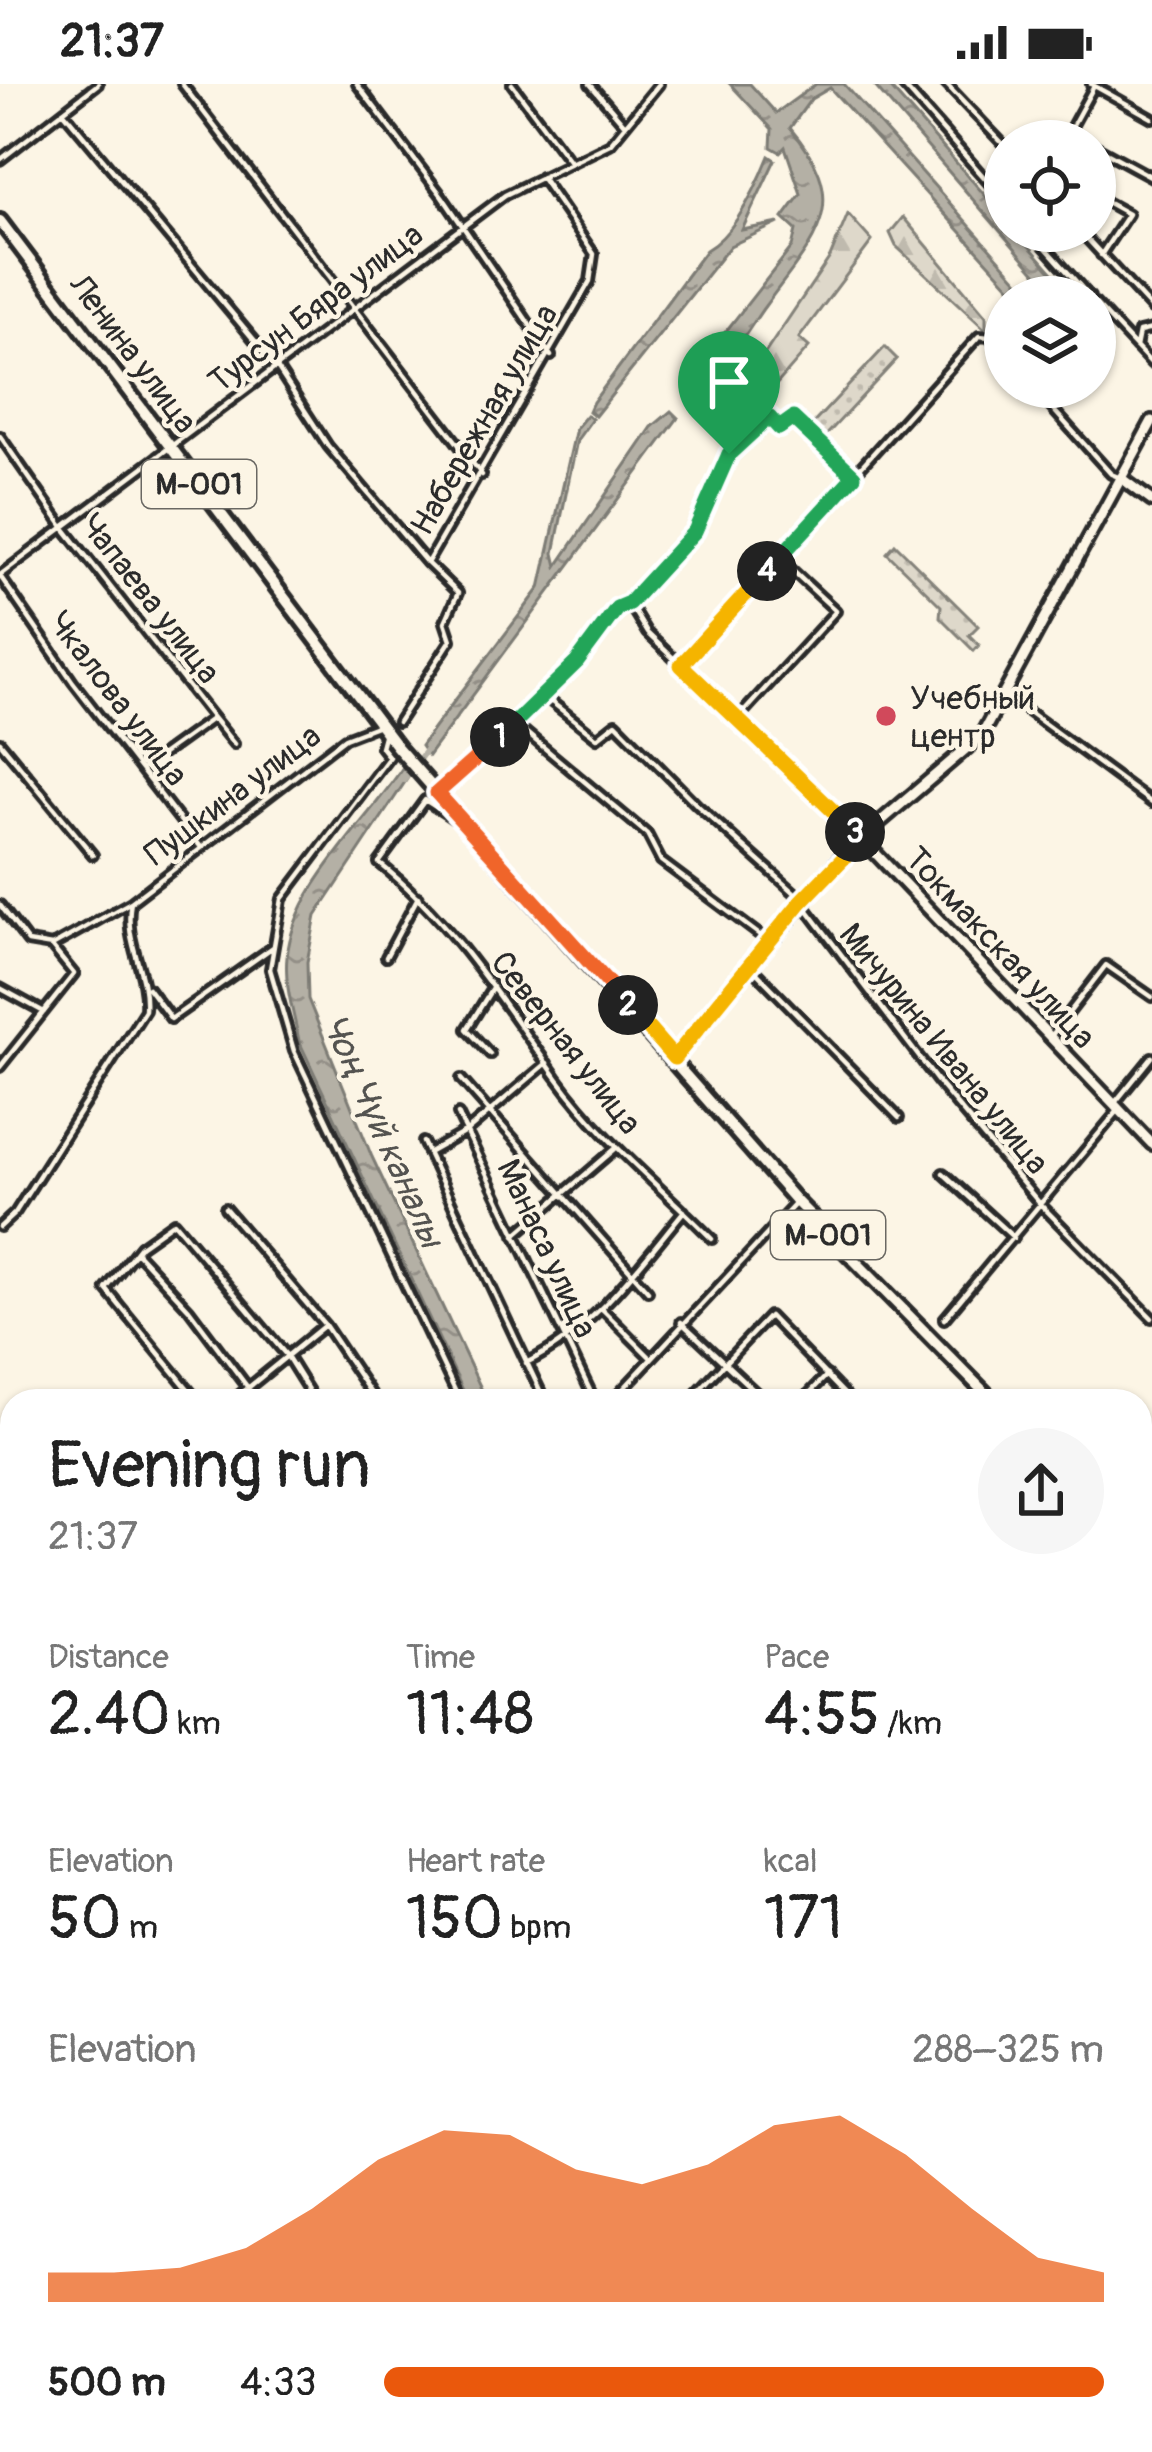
<!DOCTYPE html>
<meta charset="utf-8">
<style>
:root{--surface:#fff;--page:#f6f6f6;--text:#222;--muted:#767676;--accent:#ea580c}
body{margin:0;font-family:Pangolin,sans-serif;background:var(--page);color:var(--text);height:100vh;display:flex;flex-direction:column;font-size:45px;white-space:nowrap}
*{box-sizing:border-box;margin:0}
p{font-size:39px;color:var(--muted)}
.icon{flex:none;width:66px;height:66px;fill:none;stroke:currentColor;stroke-width:2;stroke-linecap:round;stroke-linejoin:round}
.map{position:relative;flex:1;overflow:hidden}
.side{position:absolute;left:0px;top:1305px;width:1152px;height:1065px;display:flex;flex-direction:column;background:var(--surface);border-radius:36px 36px 0 0;box-shadow:0 3px 9px #0004}
.side>*{flex:none}
.tools{position:absolute;left:984px;top:36px;display:grid;gap:24px}
.tools a{display:grid;place-items:center;width:132px;height:132px;border-radius:50%;background:var(--surface);box-shadow:0 3px 9px #0004;font-size:60px}
.pin{position:absolute;display:grid;place-items:center;width:102px;height:102px;color:#fff;margin:-123px -51px;border-radius:50% 50% 50% 0;rotate:-45deg;box-shadow:0 0 12px #0007}
.pin .icon{rotate:45deg}
.km{position:absolute;width:60px;height:60px;margin:-30px;border-radius:50%;background:#222;color:#fff;font-size:33px;line-height:60px;text-align:center}
.round{display:grid;place-items:center;flex:none;width:126px;height:126px;border-radius:63px;background:var(--page)}
.overview{display:flex;align-items:center;justify-content:space-between;height:204px;padding:0 48px}
h1{font-size:66px;font-weight:600;line-height:90px}
.figures{display:grid;grid-template-columns:repeat(3,1fr);gap:18px;height:204px;padding:12px 48px}
.figures div{display:grid;align-content:center}
.figures b{font-size:60px;font-weight:600}
.figures small{font-size:33px;font-weight:400}
.figures p{font-size:33px}
.chart{height:336px;padding:24px 48px}
.chart p{display:flex;justify-content:space-between}
.chart svg{width:100%;height:216px;margin-top:12px;fill:var(--accent);opacity:.7}
ul{padding:0 48px;list-style:none;font-size:39px}
li{display:grid;grid-template-columns:192px 144px 1fr;align-items:center;height:90px}
li i{height:30px;border-radius:15px;background:var(--accent)}
.status{display:flex;justify-content:space-between;align-items:center;height:84px;padding:0 60px;background:var(--surface);direction:ltr}
.status svg{height:33px;fill:currentColor}
.map>svg:first-child{display:block}
</style>
<div class="status"><b>21:37</b><svg viewBox="0 0 49 12"><path d="M0 12V9h3v3zM5 12V6h3v6zM10 12V3h3v9zM15 12V0h3v12zM26 1h20v11H26zM47 4h2v5h-2z"/></svg></div>
<div class="map">
<svg width="1152" height="2368" viewBox="0 0 1152 2368">
<defs>
<pattern id="green-dots" width="8" height="8" patternUnits="userSpaceOnUse" patternTransform="scale(3)"><rect width="8" height="8" fill="#ded8ca"/><path d="M2 2h.1M6 6h.1" fill="none" stroke="#bfbaae" stroke-width="1.8" stroke-linecap="round"/></pattern>
<pattern id="forest-firs" width="22" height="20" patternUnits="userSpaceOnUse" patternTransform="scale(3)"><rect width="22" height="20" fill="#ded8ca"/><path d="M5 1l3.5 6h-7zM16 11l3.5 6h-7z" fill="#bfbaae"/></pattern>
<pattern id="water-ripples" width="26" height="14" patternUnits="userSpaceOnUse" patternTransform="scale(3)"><rect width="26" height="14" fill="#b4b0a5"/><path d="M2 4q2-2 4 0t4 0M15 11q2-2 4 0t4 0" fill="none" stroke="#938f87"/></pattern>
</defs>
<rect width="100%" height="100%" fill="#fcf5e5"/>
<filter id="ink" filterUnits="userSpaceOnUse"><feTurbulence type="fractalNoise" baseFrequency=".00833" numOctaves="2"/><feDisplacementMap in="SourceGraphic" scale="24" xChannelSelector="R" yChannelSelector="G"/><feConvolveMatrix kernelMatrix="1 2 1 2 8 2 1 2 1" color-interpolation-filters="sRGB"/></filter>
<g filter="url(#ink)">
<path fill="url(#green-dots)" stroke="#84827a" stroke-width="3" d="M885 263 897 275 820 358 807 346Z
M895 460 978 542 969 551 979 561 974 567 940 533 941 522 887 469Z"/>
<path fill="url(#forest-firs)" stroke="#84827a" stroke-width="3" d="M848 130 872 157 799 254 809 263 763 316 750 305 749 293 830 173Z
M903 133 986 232V246L896 162 890 149Z"/>
<path fill="url(#water-ripples)" stroke="#7d7b74" stroke-width="3" d="M730 0H750L776 29 816 0H844L1033 213H1020L830 4 811 15 790 44C855 120 815 154 765 222 752 239 736 271 719 278L711 266 792 163 796 146 783 134 801 110 785 63 780 68 771 63 772 45Z
M873 0H887L1005 134V147H1016L1074 213H1057Z
M769 72 775 76 742 146 779 139 730 162 595 332 589 327 593 318 706 166C735 150 757 102 769 72Z
M671 327 678 334 428 672 421 662 434 644 540 504 576 344 587 331 592 335 577 356 554 469 557 482 652 343Z
M403 683 409 692 316 832 307 878 308 915 372 1073 487 1317H468L299 957C294 930 284 901 287 873 294 802 366 740 403 683Z
M1152 2196V2323L1140 2328V2199Z"/>
<g fill="none" stroke-linecap="round" stroke-linejoin="round">
<path stroke="#b4b0a5" stroke-width="6" d="M404 696 428 663"/>
<g stroke="#2b2b2b" stroke-width="14">
<path id="minor" d="M182 0 482 391
M357 0 442 112 551 272
M512 0 571 79
M590 0 625 41
M902 0 1005 117
M946 0 1005 62
M1091 0 1152 34
M63 27 276 282 328 362 427 479
M1071 48 1087 57
M1064 57 1093 4
M1095 62 1152 93
M0 76 98 0
M1097 113 1128 130 1101 171
M1031 147 1090 213
M1080 147 1152 225
M1095 219 1152 280
M1136 263 1139 248 1152 245
M1033 303 1111 390 1121 394
M0 352 64 444 213 634 142 685
M0 491 505 111 610 60 659 0
M0 492 73 598 200 762
M631 517 695 447 729 370 769 333 779 344 793 334 854 392
M681 582 979 252 990 253 1005 271
M544 612 597 654 616 639 697 721 794 808 941 1002 1041 1121 1152 1234
M1007 612 1152 719
M739 633 836 527 779 474
M213 634 234 660
M398 638 451 556 445 538 458 509 427 479 590 197 594 170 541 93
M517 641 647 750 661 777 769 858
M385 648 381 663 389 673 282 815 270 885 294 967 460 1317
M0 658 93 771
M438 708 577 578 617 523 629 519 647 549 858 751
M453 734 425 716 379 779C453 838 502 918 557 994 600 1054 660 1102 712 1155
M0 821 28 858 52 862 131 818 345 654 379 641
M386 873 418 813
M752 884 899 1034
M0 904 44 928
M148 904 171 935 273 863
M1052 951 1106 881 1152 913
M490 970 467 945 493 903
M0 983 74 890 52 863
M461 995 648 1207
M1113 1021 1152 973
M458 1030 595 1317
M423 1058 545 1317
M428 1069 467 1047 547 979
M943 1089 1014 1154
M225 1124 325 1241 376 1317
M0 1143 15 1129 145 926C148 887 123 858 131 818
M515 1151 615 1065
M137 1169 189 1225 258 1317
M603 1226 650 1273
M944 1235 1117 1028
M681 1238 765 1317
M526 1279C595 1245 636 1185 684 1127
M198 1317 106 1205 140 1162 174 1138 287 1272 315 1317
M232 1317 325 1241
M612 1317 797 1118
M689 1317 769 1232 851 1317
M802 1317 827 1291
M1152 1432 1146 1440 1152 1445
M1140 1652 1152 1666
M987 2368 992 2358"/>
</g>
<g stroke="#2b2b2b" stroke-width="16">
<path id="tertiary" d="M1140 1876 1152 1885"/>
</g>
<g stroke="#2b2b2b" stroke-width="18">
<path id="secondary" d="M1121 394 1152 417
M862 755 1152 1060
M674 974 846 767 981 652 1152 337
M1140 1778 1152 1763
M418 2368 426 2358"/>
</g>
<g stroke="#2b2b2b" stroke-width="20">
<path id="primary" d="M0 137 397 663 797 1118 993 1317
M1140 1463 1152 1474"/>
</g>
<use href="#minor" stroke="#fcf5e5" stroke-width="4.5"/>
<use href="#tertiary" stroke="#fcf5e5" stroke-width="8"/>
<use href="#secondary" stroke="#fcf5e5" stroke-width="9"/>
<use href="#primary" stroke="#fcf5e5" stroke-width="10"/>
</g>
</g>
<g fill="none" stroke-linecap="round" stroke-linejoin="round" filter="url(#ink)">
<g stroke="#fff" stroke-width="24">
<path id="split-1" d="M500 653 577 578 617 524 629 519 695 447 729 370"/>
</g>
<g stroke="#fff" stroke-width="24">
<path id="split-2" d="M500 653 437 709 628 921"/>
</g>
<g stroke="#fff" stroke-width="24">
<path id="split-3" d="M628 921 674 974 801 818 862 755 855 748"/>
</g>
<g stroke="#fff" stroke-width="24">
<path id="split-4" d="M767 487 681 581 855 748"/>
</g>
<g stroke="#fff" stroke-width="24">
<path id="split-5" d="M729 370 769 333 779 344 793 334 854 392 767 487"/>
</g>
<use href="#split-1" stroke="#22a559" stroke-width="15"/>
<use href="#split-2" stroke="#f0652b" stroke-width="15"/>
<use href="#split-3" stroke="#f5b400" stroke-width="15"/>
<use href="#split-4" stroke="#f5b400" stroke-width="15"/>
<use href="#split-5" stroke="#22a559" stroke-width="15"/>
</g>
<circle fill="#d1495b" stroke="#fcf5e5" stroke-width="4.5" cx="886" cy="632" r="12"/>
<g text-anchor="middle" stroke-width="9" stroke-linejoin="round" paint-order="stroke">
<g fill="#fcf5e5" stroke="#6a6863" stroke-width="3">
<rect x="142" y="376" width="114" height="48" rx="9"/>
<rect x="771" y="1127" width="114" height="48" rx="9"/>
</g>
<g font-size="30" font-weight="bold" fill="#2b2b2b">
<text x="199" y="410">М-001</text>
<text x="828" y="1161">М-001</text>
</g>
<g font-size="33" fill="#2b2b2b" stroke="#fcf5e5">
<text transform="translate(315 223) rotate(-37)" y="12">Турсун Бяра улица</text>
<text transform="translate(134 269) rotate(53)" y="12">Ленина улица</text>
<text transform="translate(483 335) rotate(-60)" y="12">Набережная улица</text>
<text transform="translate(151 514) rotate(52)" y="12">Чапаева улица</text>
<text transform="translate(119 614) rotate(53)" y="12">Чкалова улица</text>
<text transform="translate(232 710) rotate(-37)" y="12">Пушкина улица</text>
<text transform="translate(1001 863) rotate(47)" y="12">Токмакская улица</text>
<text transform="translate(567 958) rotate(52)" y="12">Северная улица</text>
<text transform="translate(945 964) rotate(51)" y="12">Мичурина Ивана улица</text>
<text transform="translate(548 1164) rotate(65)" y="12">Манаса улица</text>
</g>
<g font-size="33" fill="#2b2b2b" stroke="#fcf5e5" text-anchor="start">
<text x="910" y="625">Учебный<tspan x="910" dy="38">центр</tspan></text>
</g>
<g font-size="36" font-style="italic" fill="#545350" stroke="#fcf5e5">
<text transform="translate(384 1046) rotate(66)" y="13">Чоң Чүй каналы</text>
</g>
</g>
</svg>
<div class="tools">
<a><svg class="icon" aria-label="locate" viewBox="0 0 24 24"><circle cx="12" cy="12" r="6"/><path d="M12 2v4M12 18v4M2 12h4M18 12h4"/></svg></a>
<a><svg class="icon" aria-label="layers" viewBox="0 0 24 24"><path d="M12 4l9 5-9 5-9-5zM3 14l9 5 9-5"/></svg></a>
</div>
<div class="pin" style="left:729px;top:370px;background:#1e9e55"><svg class="icon" aria-label="arrive" viewBox="0 0 24 24"><path d="M6 21V4h12l-3 4 3 4H6"/></svg></div>
<b class="km" style="left:500px;top:653px">1</b>
<b class="km" style="left:628px;top:921px">2</b>
<b class="km" style="left:855px;top:748px">3</b>
<b class="km" style="left:767px;top:487px">4</b>
<section class="side">
<div class="overview"><div><h1>Evening run</h1><p>21:37</p></div><a class="round"><svg class="icon" aria-label="share" viewBox="0 0 24 24"><path d="M12 15V3M7 8l5-5 5 5M5 13v7h14v-7"/></svg></a></div>
<div class="figures">
<div><p>Distance</p><b>2.40<small> km</small></b></div>
<div><p>Time</p><b>11:48</b></div>
<div><p>Pace</p><b>4:55<small> /km</small></b></div>
</div>
<div class="figures">
<div><p>Elevation</p><b>50<small> m</small></b></div>
<div><p>Heart rate</p><b>150<small> bpm</small></b></div>
<div><p>kcal</p><b>171</b></div>
</div>
<div class="chart"><p><span>Elevation</span>288–325 m</p>
<svg viewBox="0 0 160 44" preserveAspectRatio="none"><path d="M0 44V38L10 38L20 37L30 33L40 25L50 15L60 9L70 10L80 17L90 20L100 16L110 8L120 6L130 14L140 25L150 35L160 38V44z"/></svg>
</div>
<ul>
<li><b>500 m</b>4:33<i style="width:100%"></i></li>
</ul>
</section>
</div>
